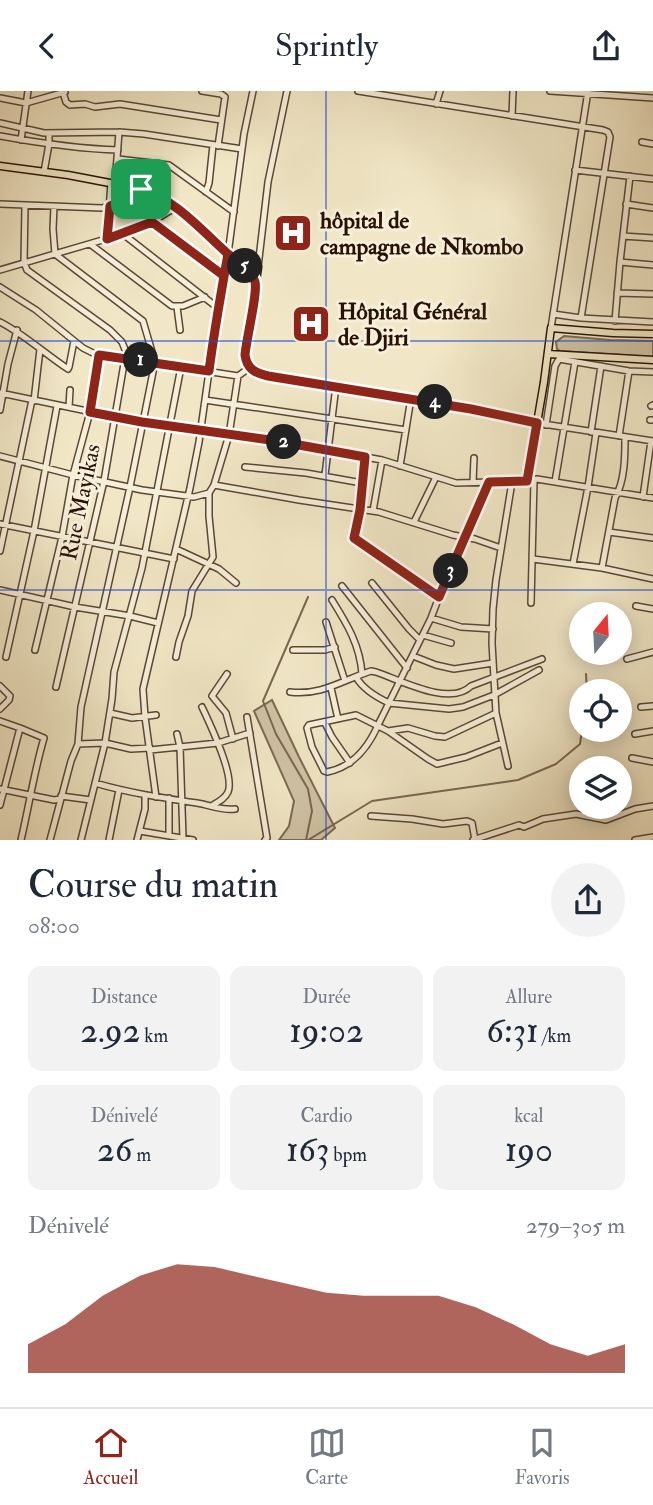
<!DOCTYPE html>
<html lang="fr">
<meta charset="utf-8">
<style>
:root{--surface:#fff;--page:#f2f2f3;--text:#1f2937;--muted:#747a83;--line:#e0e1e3;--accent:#8f2418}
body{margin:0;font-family:"IM FELL Double Pica",serif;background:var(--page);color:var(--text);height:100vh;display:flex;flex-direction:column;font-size:26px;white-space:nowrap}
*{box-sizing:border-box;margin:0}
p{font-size:23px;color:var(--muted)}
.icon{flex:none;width:38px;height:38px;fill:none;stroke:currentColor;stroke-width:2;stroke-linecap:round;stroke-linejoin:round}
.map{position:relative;height:749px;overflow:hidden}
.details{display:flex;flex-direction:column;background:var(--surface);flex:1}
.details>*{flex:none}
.needle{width:46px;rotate:18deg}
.controls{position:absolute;left:569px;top:511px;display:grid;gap:14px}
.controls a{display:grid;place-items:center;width:63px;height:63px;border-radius:50%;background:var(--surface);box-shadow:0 4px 18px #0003;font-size:35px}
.pin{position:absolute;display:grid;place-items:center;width:60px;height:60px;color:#fff;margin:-30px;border-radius:14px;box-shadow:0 4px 10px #0006}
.km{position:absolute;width:35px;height:35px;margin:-18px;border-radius:50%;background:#222;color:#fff;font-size:19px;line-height:35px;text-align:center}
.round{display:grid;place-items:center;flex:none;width:74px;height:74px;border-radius:37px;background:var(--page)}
.headline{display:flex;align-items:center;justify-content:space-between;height:119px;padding:0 28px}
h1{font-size:38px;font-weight:600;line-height:52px}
.figures{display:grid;grid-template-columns:repeat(3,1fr);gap:10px;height:119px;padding:7px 28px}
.figures div{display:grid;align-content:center;border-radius:14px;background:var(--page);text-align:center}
.figures b{font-size:35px;font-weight:600}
.figures small{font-size:19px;font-weight:400}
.figures p{font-size:19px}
.chart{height:196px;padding:14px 28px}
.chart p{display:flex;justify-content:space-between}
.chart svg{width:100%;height:126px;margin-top:7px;fill:var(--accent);opacity:.7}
header{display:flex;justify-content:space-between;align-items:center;height:91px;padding:0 28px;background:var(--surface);font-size:32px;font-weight:600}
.tabs{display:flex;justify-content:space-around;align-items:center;height:98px;border-top:2px solid var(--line);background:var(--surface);font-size:19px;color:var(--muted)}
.tabs a{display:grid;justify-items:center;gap:4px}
.tabs .on{color:var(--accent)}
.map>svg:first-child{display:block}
</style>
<header><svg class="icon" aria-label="back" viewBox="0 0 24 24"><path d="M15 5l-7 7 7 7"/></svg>Sprintly<svg class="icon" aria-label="share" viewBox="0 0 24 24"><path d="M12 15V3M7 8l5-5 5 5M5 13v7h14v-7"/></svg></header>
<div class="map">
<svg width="653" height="749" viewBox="0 0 653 749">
<rect width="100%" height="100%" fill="#f1e7c6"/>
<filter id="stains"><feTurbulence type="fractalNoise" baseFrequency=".00286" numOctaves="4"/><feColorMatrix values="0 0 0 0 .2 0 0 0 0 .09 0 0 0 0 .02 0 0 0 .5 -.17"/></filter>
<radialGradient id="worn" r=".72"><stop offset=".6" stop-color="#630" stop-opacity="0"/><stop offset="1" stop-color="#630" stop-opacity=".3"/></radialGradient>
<path fill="#cfc3a5" stroke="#7c6a54" stroke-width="2" d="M564 245 610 249 653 250V266L560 260 557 258 556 251Z
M272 609 299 666 335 737 321 749H279L289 735 294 710 254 620Z"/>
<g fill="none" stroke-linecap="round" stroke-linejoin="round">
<path stroke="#786751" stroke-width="2" d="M586 583 587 600
M306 749 312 720 308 698 276 643 263 610 308 506
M308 749 372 710 518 689 556 673 580 653 582 639"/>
<g stroke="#5a4734" stroke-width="8">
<path id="minor" d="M202 0 221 3 225 6 218 55
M358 0 603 39 608 41 610 46 581 227
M550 0 653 7
M63 1 66 11 70 14 85 13 95 16 120 13 221 29
M0 7 26 12 65 1
M436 13 440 0
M512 25 513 0
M0 32 44 42 119 41 144 43 242 58
M0 45C39 52 79 58 118 59
M21 49 28 0
M642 51 653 53
M118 68 169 74 234 121
M575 79 653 88
M44 81 49 53V42
M115 93 119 41
M206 101 209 92 213 54
M0 113 102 117 135 106 141 98
M626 113 653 117
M25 114 24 171 27 179 110 239 122 251 126 261 104 390 56 596
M152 131 224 185
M123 143 218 217
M623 145 653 147
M107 148 111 92
M90 153 172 215H183L205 206
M620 171 653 174
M258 176 268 91 287 0
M0 179 123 143 152 131 176 116
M0 196 36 219 83 257 95 263 238 285
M617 202 653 203
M177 216 180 239
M553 223 581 227 653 231
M615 230 620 171 630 85
M0 231C24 243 45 263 68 278L69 276 74 250
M551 237 588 0
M0 302 116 326 200 340 277 350 382 369 456 392 527 390 537 388 653 407
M205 309 406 339
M34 310 40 258
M651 315 653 314
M69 316 70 299
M0 319 8 273 17 239
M650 329H653
M546 334 555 275 559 268 629 280 653 281
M591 341 601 275
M619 345 629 280
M0 365 73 384 142 399 194 406 209 402
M365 366 360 419 354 447 439 506
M400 375 411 307
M245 376 306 382 362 392
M325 384 336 295
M527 390 537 332 653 350
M473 391 474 367
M489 391 439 506 431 527 378 634C368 657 353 676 327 681L324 680 312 656 307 637 309 634 356 624 388 640 428 668 437 673 466 666 502 652
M555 391 575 271
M214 394 299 409 379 421 453 444 475 448 501 457
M643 406 651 350
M373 420 382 369
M414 431 436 386
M0 433 174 468
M609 441 653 447
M176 458 219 478 236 492
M0 460 32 309
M533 468 602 477 653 488
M573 473 588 396 596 342
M602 477 615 407C625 390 625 365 625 346
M372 492 409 538 420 549
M342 495 407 577
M0 499 75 516 130 525 158 532
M332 509C347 533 360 554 362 583
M531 512 534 389
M636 515 653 518
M431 527 461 536 493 538
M326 531 345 590
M423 544 451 552
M35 559 62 446 73 384 90 321 99 264
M293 559H325L335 556
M413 565 436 574 454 578 493 572
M6 566 34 440 57 315
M176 566 179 551 188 525 192 500 213 466 209 425V402L214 394 229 344 238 285 249 277
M627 568 653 561
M227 583 212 605 226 622 233 648
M356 586C363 598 376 606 389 612L449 618 463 616 494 604 539 579
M0 595 10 605 9 609 0 618
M331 597 338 628
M290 601C321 605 343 589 371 580L376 581C400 589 450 616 471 595L542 568
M202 616C210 633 235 685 228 701 225 708 218 711 211 715
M641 616 653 615
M110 622 132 627 156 624
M247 626 267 747 265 749
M0 630 20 637 44 647C34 681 29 715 21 749
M325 632 332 646 350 672
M388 640 408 637 435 645 445 646 496 622
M177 643 180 656 183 747
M635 643 653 640
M78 653 105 652 131 658 150 657
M150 659 218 652 250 642
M632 667 653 671
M508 675 496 622 492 552 493 518 496 489 512 391
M95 692C129 702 163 707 197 712 210 714 222 720 235 718
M0 698 54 709 60 708
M61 705 91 709
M156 706 145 626 143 598 190 397 199 351 218 217 228 163 244 43 253 0
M0 714 20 637
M371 725 412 728 443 733 467 730 472 732 475 749
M140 740 193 749
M169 745V707
M50 749 71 670 78 653 81 616 130 396 155 271 143 230 55 163 53 138 54 115
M81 749 105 652 112 608 114 581 142 477 181 276
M109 749 119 699
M137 749 145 718V704
M473 749 519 734 524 736 543 728 576 723 606 729 635 718 653 715
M635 749 653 746"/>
</g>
<g stroke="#281204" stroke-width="9">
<path id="major" d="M0 75 68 84 115 93 151 101 176 116 228 163 241 171 248 179 257 181
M241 171 258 176 245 264C246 278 255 282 268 285L471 318 537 332 544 291 551 237 613 242 653 243
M548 263 653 269"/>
</g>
<use href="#minor" stroke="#f6efda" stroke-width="5"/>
<use href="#major" stroke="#f1e7c6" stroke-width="6"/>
</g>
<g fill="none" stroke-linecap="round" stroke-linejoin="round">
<g stroke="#fff" stroke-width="14">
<path id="route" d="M141 98C176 109 201 139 228 163 221 202 214 241 209 280L99 264 90 321 142 331 277 350 365 366 360 419 354 447 439 506 489 391 527 390 537 332 471 318 268 285C255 282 247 278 245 264 246 249 258 202 255 191 252 178 238 170 228 163L224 185 152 131 107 148 110 115 135 106 141 98"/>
</g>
<use href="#route" stroke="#8f2418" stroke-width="9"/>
</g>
<path fill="none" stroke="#1d4ed8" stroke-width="2" stroke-opacity="0.55" d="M326 0V749M0 250H653M0 499H653"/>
<defs>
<g id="hospital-square" transform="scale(2.0125)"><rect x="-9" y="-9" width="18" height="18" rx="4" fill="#8f2418" stroke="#f6efda"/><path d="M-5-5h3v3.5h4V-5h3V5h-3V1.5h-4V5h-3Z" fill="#fff"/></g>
</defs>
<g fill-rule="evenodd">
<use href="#hospital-square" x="293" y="142"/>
<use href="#hospital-square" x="311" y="233"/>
</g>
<g text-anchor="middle" stroke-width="6" stroke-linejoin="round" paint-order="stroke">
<g font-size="23" font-weight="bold" fill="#281204" stroke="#f6efda" text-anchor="start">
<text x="320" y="137">hôpital de<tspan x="320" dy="26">campagne de Nkombo</tspan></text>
<text x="338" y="228">Hôpital Général<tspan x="338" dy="26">de Djiri</tspan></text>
</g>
<g font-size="23" fill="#281204" stroke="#f6efda">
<text transform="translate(80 411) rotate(-78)" y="8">Rue Mayikas</text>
</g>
</g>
<rect width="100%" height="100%" filter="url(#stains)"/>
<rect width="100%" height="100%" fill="url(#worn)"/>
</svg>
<div class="controls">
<a><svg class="needle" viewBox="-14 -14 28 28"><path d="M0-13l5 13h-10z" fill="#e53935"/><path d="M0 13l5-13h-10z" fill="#747a83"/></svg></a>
<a><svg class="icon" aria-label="locate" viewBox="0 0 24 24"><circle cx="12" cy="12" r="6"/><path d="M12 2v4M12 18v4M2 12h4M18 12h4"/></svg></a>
<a><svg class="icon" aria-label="layers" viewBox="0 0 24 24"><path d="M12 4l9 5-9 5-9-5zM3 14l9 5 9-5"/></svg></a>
</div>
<div class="pin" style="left:141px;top:98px;background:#1e9e55"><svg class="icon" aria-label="arrive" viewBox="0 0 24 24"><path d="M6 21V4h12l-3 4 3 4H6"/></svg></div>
<b class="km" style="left:141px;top:269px">1</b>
<b class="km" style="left:284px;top:351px">2</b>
<b class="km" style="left:451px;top:480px">3</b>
<b class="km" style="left:435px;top:311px">4</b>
<b class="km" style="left:245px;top:175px">5</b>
</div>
<section class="details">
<div class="headline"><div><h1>Course du matin</h1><p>08:00</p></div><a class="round"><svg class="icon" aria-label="share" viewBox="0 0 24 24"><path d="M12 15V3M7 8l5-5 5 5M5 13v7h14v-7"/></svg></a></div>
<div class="figures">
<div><p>Distance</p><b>2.92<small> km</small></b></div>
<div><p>Durée</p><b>19:02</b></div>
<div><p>Allure</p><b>6:31<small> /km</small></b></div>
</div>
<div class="figures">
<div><p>Dénivelé</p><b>26<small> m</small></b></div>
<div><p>Cardio</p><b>163<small> bpm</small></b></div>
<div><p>kcal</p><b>190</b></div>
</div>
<div class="chart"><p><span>Dénivelé</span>279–305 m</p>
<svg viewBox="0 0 160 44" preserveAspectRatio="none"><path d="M0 44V34L10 27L20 17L30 10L40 6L50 7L60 10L70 13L80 16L90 17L100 17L110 17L120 21L130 27L140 34L150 38L160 34V44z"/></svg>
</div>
</section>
<nav class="tabs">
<a class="on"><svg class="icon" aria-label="home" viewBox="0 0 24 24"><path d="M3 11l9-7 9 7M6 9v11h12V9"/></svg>Accueil</a>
<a><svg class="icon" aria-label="map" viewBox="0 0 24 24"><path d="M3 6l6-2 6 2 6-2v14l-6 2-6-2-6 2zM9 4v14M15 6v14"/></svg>Carte</a>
<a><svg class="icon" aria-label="saved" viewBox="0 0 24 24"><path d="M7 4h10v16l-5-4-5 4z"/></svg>Favoris</a>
</nav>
